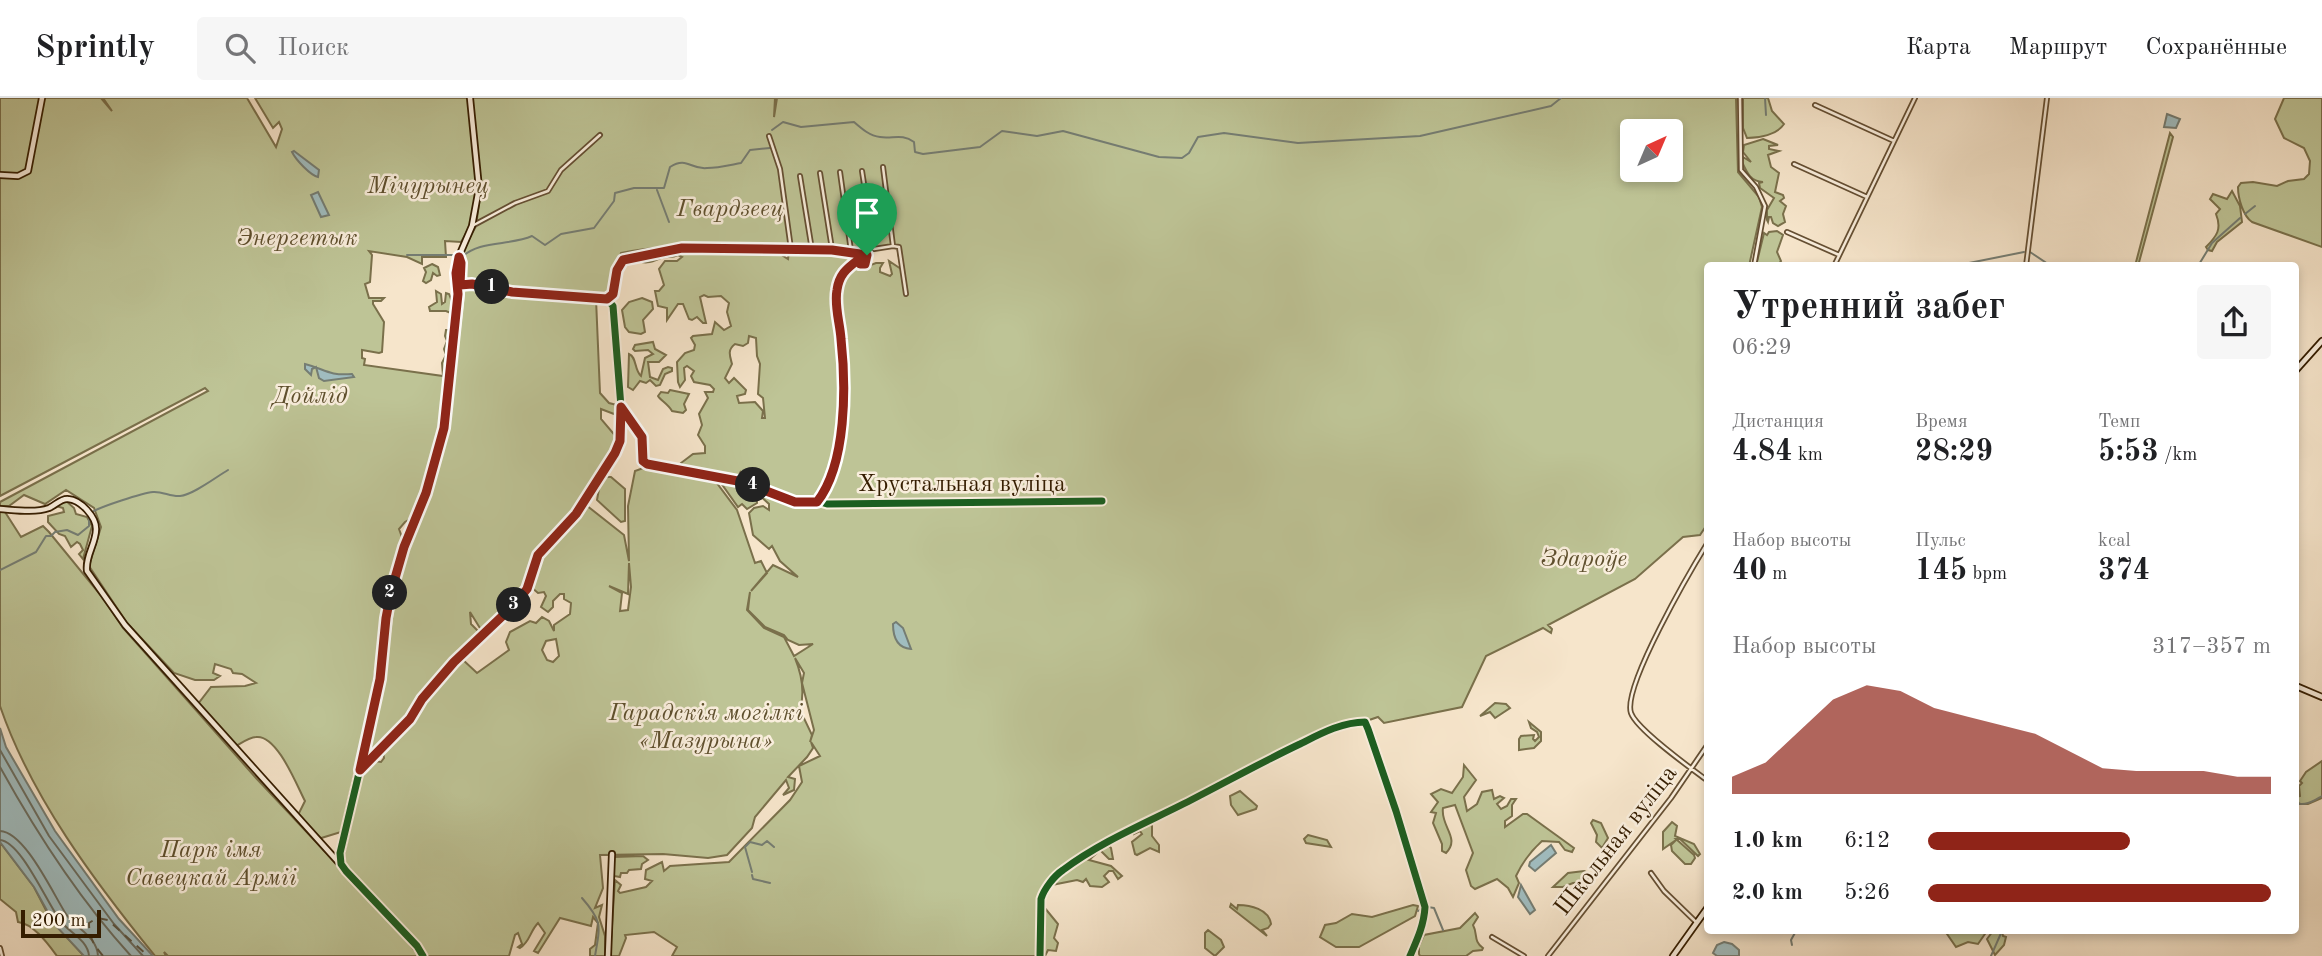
<!DOCTYPE html>
<html lang="ru">
<meta charset="utf-8">
<style>
:root{--surface:#fff;--page:#f6f6f6;--text:#202124;--muted:#757577;--line:#e0e0e0;--accent:#8f2418}
body{margin:0;font-family:"Old Standard TT",serif;background:var(--page);color:var(--text);height:100vh;display:flex;flex-direction:column;font-size:26px;white-space:nowrap}
*{box-sizing:border-box;margin:0}
p{font-size:23px;color:var(--muted)}
.icon{flex:none;width:38px;height:38px;fill:none;stroke:currentColor;stroke-width:2;stroke-linecap:round;stroke-linejoin:round}
.map{position:relative;flex:1;overflow:hidden}
.details{position:absolute;left:1704px;top:164px;width:595px;height:672px;display:flex;flex-direction:column;background:var(--surface);border-radius:7px;box-shadow:0 4px 10px #0003}
.details>*{flex:none}
.needle{width:46px;rotate:44deg}
.tools{position:absolute;left:1620px;top:21px;display:grid;gap:14px}
.tools a{display:grid;place-items:center;width:63px;height:63px;border-radius:7px;background:var(--surface);box-shadow:0 4px 10px #0003;font-size:35px}
.scale{position:absolute;left:21px;bottom:18px;width:80px;box-sizing:border-box;padding-left:7px;border:4px solid #351d00;border-top:0;font-size:19px;line-height:24px;white-space:nowrap;color:#351d00;-webkit-text-stroke:5px #f9eedd;paint-order:stroke}
.pin{position:absolute;display:grid;place-items:center;width:60px;height:60px;color:#fff;margin:-72px -30px;border-radius:50% 50% 50% 0;rotate:-45deg;box-shadow:0 0 7px #0007}
.pin .icon{rotate:45deg}
.km{position:absolute;width:35px;height:35px;margin:-18px;border-radius:50%;background:#222;color:#fff;font-size:19px;line-height:35px;text-align:center}
.round{display:grid;place-items:center;flex:none;width:74px;height:74px;border-radius:7px;background:var(--page)}
.summary{display:flex;align-items:center;justify-content:space-between;height:119px;padding:0 28px}
h1{font-size:38px;font-weight:800;line-height:52px}
.stats{display:grid;grid-template-columns:repeat(3,1fr);gap:10px;height:119px;padding:7px 28px}
.stats div{display:grid;align-content:center}
.stats b{font-size:30px;font-weight:800}
.stats small{font-size:19px;font-weight:400}
.stats p{font-size:19px}
.chart{height:196px;padding:14px 28px}
.chart p{display:flex;justify-content:space-between}
.chart svg{width:100%;height:126px;margin-top:7px;fill:var(--accent);opacity:.7}
ul{padding:0 28px;list-style:none;font-size:23px}
li{display:grid;grid-template-columns:112px 84px 1fr;align-items:center;height:52px}
li i{height:18px;border-radius:9px;background:var(--accent)}
header{display:flex;align-items:center;gap:42px;box-sizing:border-box;height:98px;padding:0 35px;background:var(--surface);border-bottom:2px solid var(--line)}
header strong{font-size:33px}
nav{display:flex;gap:38px;margin-inline-start:auto;font-size:24px}
.search{width:490px;height:63px;background:var(--page);display:flex;align-items:center;gap:18px;box-sizing:border-box;padding:0 24px;border-radius:7px;color:var(--muted);font-size:26px}
.map>svg:first-child{display:block}
</style>
<header>
<strong>Sprintly</strong>
<div class="search"><svg class="icon" aria-label="search" viewBox="0 0 24 24"><circle cx="10" cy="10" r="6"/><path d="M15 15l6 6"/></svg>Поиск</div>
<nav><a>Карта</a><a>Маршрут</a><a>Сохранённые</a></nav>
</header>
<div class="map">
<svg width="2322" height="858" viewBox="0 0 2322 858">
<rect width="100%" height="100%" fill="#f6e5cb"/>
<filter id="stains"><feTurbulence type="fractalNoise" baseFrequency=".00286" numOctaves="4"/><feColorMatrix values="0 0 0 0 .2 0 0 0 0 .09 0 0 0 0 .02 0 0 0 .5 -.17"/></filter>
<radialGradient id="worn" r=".72"><stop offset=".6" stop-color="#630" stop-opacity="0"/><stop offset="1" stop-color="#630" stop-opacity=".3"/></radialGradient>
<path fill="#bec496" stroke="#7a704b" stroke-width="2" fill-rule="evenodd" d="M0 0H101L112 13 103 0H247L276 49 282 31 279 24 273 30 255 0H470C474 47 488 102 461 144L445 143 446 159H422V166L407 159 369 153 372 157 370 184 365 186 369 200H384L381 203H373V206L384 224 382 254 379 255 362 252V260L365 261 364 267 443 278 442 265 446 257 444 251 447 243 445 238 446 232H450L451 236 445 316 425 394 418 409 414 413 412 420 405 424 399 431 403 442 388 492 369 612 341 734 318 741 298 717 305 703C297 688 277 636 256 639 250 639 241 645 236 648L198 606 211 589 245 588 256 585 242 576 233 575 231 571 215 566 213 575 220 578 214 582H195L174 575 127 525 89 468 101 429 94 410 66 392 45 406 24 397 9 408H0V404L208 293 205 290 0 398Z
M471 0H775L774 19 777 0H1736L1738 74 1759 99 1762 109 1749 168H1708V425L1700 437 1683 439 1635 481 1548 527 1552 531 1551 535 1543 530 1486 558 1462 609 1384 625 1378 619 1311 642 1148 725 1152 728V738L1159 747V754L1150 750 1137 757 1135 756 1132 744 1142 736 1140 733 1134 736V732L1107 746 1111 750 1113 761H1109L1101 753V750L1096 752 1097 755 1089 762 1111 768 1122 778 1118 781 1113 773H1109L1104 778 1109 784 1102 789 1090 788 1086 781 1083 784 1077 782 1052 787 1043 800 1044 809 1058 826 1054 840 1058 845 1056 853 1048 852 1045 858H672L677 849 654 834 625 837 626 840 619 858H610L615 782 621 787 618 793 620 795 646 789 652 783 645 781 646 772 662 764 664 773 670 768 729 764 790 702 802 684 799 668 820 658 811 644 813 650 807 659 788 679 795 681 794 692 783 697 789 690 786 682 755 719 752 730 727 757 708 760 663 756 600 757 603 790 595 810 602 807 599 819 605 838V858H590V851L595 847 598 825 593 819 591 828 560 820 538 855 534 853 545 835 538 825C530 833 530 844 520 850L518 849 522 846 518 835 515 837 509 858H425L417 846 346 771 344 756 362 678 374 663 381 664 384 660 383 654C403 641 412 621 425 602 437 584 453 567 469 551V554L462 561 477 575 509 552 506 544 510 534 530 523 536 525 542 519 549 523 554 533V527L570 516 571 505 564 501V496H560L553 503V509L548 514 541 509 546 498 544 494 538 495 531 489 541 456 586 407 624 437 629 463 628 408 635 373 646 369 713 380 737 412 755 465 761 463 767 475 751 493 773 467 798 479 780 463 772 448 769 451 753 437 749 415 754 410 763 408 769 412V406L756 394 757 405 747 411 742 406 738 409 721 385 722 382 734 385 739 390 745 387 750 389 741 379V373L738 380 683 370 681 365 693 356 705 355V348L698 337 702 327 699 316 708 300 705 294H713L714 291 710 287 694 284 691 278 694 273 687 268 684 270 685 282 680 289 678 284 677 264 685 255 694 252 695 247 691 240 693 238 712 236 715 224 724 232 731 228 727 214 729 205 721 198 708 199 704 197 700 199 706 225H703L697 219 692 222 689 221 683 206H678L667 222V210L658 208 655 193H659L664 187 659 171 665 163H677L682 159 678 157C672 160 667 158 661 160 649 165 646 166 633 162L648 158 654 160 681 155 780 156 788 161 789 153H817L849 159 860 171 876 165H883L880 170V174L890 178 892 176 889 163 901 171 897 148C838 153 778 148 718 148 686 148 652 148 621 155L611 194 608 198 518 193 466 183 464 182 462 155 476 128 481 91ZM1633 33H1671V72H1633ZM749 238 756 240 757 258 760 266 758 296 763 300 765 320H762L763 313 755 304 739 305 737 298 745 296 746 292 734 280 729 285 725 280 732 266C730 258 727 252 735 246L743 248 748 245ZM629 465 631 489 628 512 620 513 622 495 609 488 628 496ZM750 494 748 512 765 529 784 537 788 542 799 547 813 546 794 558 784 539 764 530 747 512ZM556 541 559 558 553 564 547 562 542 552 546 543ZM795 560 804 575 802 585 814 632 810 644 812 637 800 612C805 594 802 577 795 560Z
M1743 0H1768L1772 13 1784 26C1777 37 1759 40 1747 40L1743 30Z
M2284 0H2322V149L2252 124C2243 118 2238 100 2238 89L2241 85 2253 84 2277 88 2288 83 2304 81 2309 76 2310 63 2304 50 2284 40 2275 21Z
M2170 35 2173 39 2138 168H2135Z
M1763 41 1778 47 1769 48V51L1779 53 1768 57 1771 69 1779 75 1775 94 1783 97 1784 100 1780 103 1786 108 1783 116 1785 124 1778 128 1773 125 1771 119H1769L1768 124 1767 122V112L1774 100 1760 90 1759 85 1763 84C1751 84 1747 75 1742 64L1743 59 1751 64 1743 54 1744 47Z
M2232 93 2240 108 2242 124 2217 144 2212 153 2208 152 2206 149C2217 138 2222 131 2216 116L2220 111 2210 101 2213 96 2227 101Z
M1777 133 1783 137 1777 154 1781 163 1777 168H1756L1764 135 1767 137 1769 134Z
M432 166 438 169 440 177 437 178 433 175 431 182 426 185 423 183 426 174 424 170Z
M465 188 509 195 596 201 600 295 609 305 617 307 618 311 614 316 601 311V321L618 341 613 354 575 416 535 462 527 491 483 535 470 514 471 526 480 535 475 538 465 553 420 599 384 647 365 663 388 554 385 547 386 536 399 469 431 389 449 319 462 191Z
M436 193 441 196 442 206 445 204 446 195 449 196 455 211 453 216 446 213H430L429 209 437 204Z
M642 200 652 204 653 211 643 222 645 234 641 236 629 234 625 229 622 212 629 204Z
M653 244 655 251 666 257 659 264H648L650 279 658 282 663 271 668 269 672 270V273L665 276 660 287 656 288 650 282 646 285 640 283 633 292 628 289 629 256C637 259 634 272 641 278L645 260 653 256 648 252 635 253 633 251 635 247Z
M670 292 689 296 684 306 686 312 683 315 672 313C668 306 660 302 658 298L661 294 668 295Z
M604 379H611L625 391V423L621 424 597 402 600 385Z
M65 402 74 410 76 416 87 419 92 428 83 461 79 456 83 452 80 446 77 444 71 449 65 438 59 436 48 424V418L64 414 63 410 56 408 57 405Z
M0 414H5L21 439 43 428 49 434 103 500 123 530 256 680 394 827 419 858H168L164 854 166 858H155C95 784 31 699 0 608Z
M1495 605 1506 606 1510 610 1495 620 1490 614 1480 618Z
M1529 624 1541 634V643L1534 650 1519 652V641L1521 638 1534 637 1533 641 1535 643 1539 639 1537 634 1531 630Z
M2322 663V700L2308 706H2299L2296 699 2300 698 2299 688 2302 685 2300 683 2306 674Z
M1464 667 1476 682 1464 699 1467 713 1477 706 1482 694 1492 692 1494 701 1500 698 1504 700 1497 706 1501 711 1507 708 1511 701H1516L1512 707V718L1505 723V729L1523 716H1527L1574 750 1572 754 1565 752 1559 744 1542 743C1531 753 1522 765 1516 778L1519 785 1513 799 1508 790 1497 781 1475 791 1471 788 1466 772 1473 755 1455 707 1443 710C1440 728 1461 740 1446 755L1442 753V746L1433 725 1436 715 1431 714 1438 704 1431 696 1441 691 1452 695 1463 679Z
M1240 693 1257 708 1256 711 1238 717 1231 707 1230 698Z
M1593 722 1601 725 1608 740 1602 750 1596 744 1597 737 1591 725Z
M1672 724 1677 728 1675 738 1694 746 1700 756 1698 758 1680 741H1676L1694 757 1695 760 1691 766H1685L1672 753 1671 747 1676 742 1663 751V734Z
M1308 737 1327 742 1331 749 1306 745 1304 741Z
M0 744 34 789 51 822 84 858H57C48 846 34 826 18 824L16 814 0 801Z
M643 758 648 762 642 766 641 771 629 772 627 775H621L620 779 614 778V759Z
M1584 773 1590 776 1587 784 1573 785 1563 789H1553L1568 775Z
M1231 806 1237 811 1238 807C1250 807 1269 811 1271 826L1268 830 1262 832 1267 838 1230 809Z
M1413 807 1418 808 1415 818 1359 849H1336L1320 839 1325 827 1336 825 1352 816 1372 819Z
M1475 815 1478 819 1473 827C1478 836 1473 843 1483 850L1482 852 1473 853 1466 858H1420L1419 856V848L1424 837 1460 830Z
M1208 832 1221 842 1224 849 1215 858 1205 850V835Z
M1945 833H1987L1978 846 1968 844 1956 849Z
M1993 833H2002L2003 838 2006 839 2004 847 1995 857 1987 841Z"/>
<path fill="#a0bdc0" stroke="#757d73" stroke-width="2" d="M2167 16 2180 21 2176 30 2164 29Z
M294 53 319 72 318 79C310 77 296 62 292 54Z
M318 94 329 117 321 119 311 97Z
M305 266C325 271 328 278 352 276L354 279 324 283 319 280 316 269 312 271 311 277 305 271Z
M896 524 903 530 911 551C897 550 893 538 893 526Z
M0 630 6 649 55 733 119 821 153 858H84L55 827 34 789 0 744Z
M1551 747 1556 755 1535 773 1529 768 1530 764Z
M1521 787 1535 812 1530 816 1518 799Z
M1724 844 1732 846 1739 852V858H1717L1713 855 1717 847Z"/>
<g fill="none" stroke-linecap="round" stroke-linejoin="round">
<path stroke="#6a6d60" stroke-width="2" d="M0 652 49 738 114 826 143 858
M0 669C37 736 79 801 131 858
M0 733C25 734 53 796 66 816 76 831 97 838 98 858
M0 742C22 744 48 808 62 825 71 835 88 843 89 858"/>
<path stroke="#757d73" stroke-width="2" d="M1765 0 1766 17
M772 32 783 24 801 29 854 24C862 31 870 38 880 39 893 41 902 35 914 44L915 54 923 56 980 49 1002 33 1037 38 1063 33 1159 59 1182 60 1189 55 1198 39 1224 35 1298 45 1420 38 1551 8 1561 0
M657 92 669 124
M2245 116 2255 108
M2030 154 2051 168
M407 157H453
M462 159C479 142 510 148 532 138L545 147 561 136 594 130 614 103 615 95 634 90H664L670 69C687 58 691 72 707 70 718 70 730 67 741 65L750 52 770 50
M1954 168 2024 154
M2198 168 2212 145 2240 120
M92 414C100 409 142 395 153 394 162 393 171 399 180 398 193 397 216 379 228 372
M0 472 36 454 46 438H51L55 434 67 432 78 437 89 428V418
M2296 705C2306 708 2313 703 2322 698
M752 774 745 749 750 744 762 747 767 743 774 749
M752 777 753 781 770 785
M582 800C603 824 600 828 595 858
M1428 809 1434 810 1443 832
M1418 813 1421 811
M1792 847 1791 842 1796 833
M1991 858 2002 833"/>
<path stroke="#5a5543" stroke-width="2" stroke-dasharray="9 7" stroke-linecap="butt" d="M103 858C94 847 89 840 89 825L97 820 108 822 148 858"/>
<g stroke="#654f33" stroke-width="6">
<path id="street" d="M1740 0 1741 72 1756 89 1765 108 1754 168
M1815 7 1894 43
M769 38 780 71 791 151
M1794 66 1867 99
M883 69 893 148 899 149 906 196
M862 73 874 151
M840 74 851 153
M820 75 832 151
M800 78 812 152
M472 128 515 105 548 93 561 72 600 37
M1787 134 1839 157
M874 151 893 148
M858 162 860 166H865L868 157
M1782 167 1786 168
M1834 168 1915 0
M2026 168 2047 0
M461 187 472 185 518 194 607 201 613 196 619 166 626 160 636 158 682 150 812 152 851 153 868 157
M607 201 613 208 621 309 642 339 643 363 647 367 743 384 795 404 817 403 827 406 1102 403
M817 403C847 366 846 287 841 240 840 225 834 208 837 192 839 177 846 170 858 162
M1708 444C1692 470 1622 589 1631 615 1637 632 1692 671 1708 683
M360 672 409 622 422 601 454 564 513 508 527 491 538 457 576 416 615 355 620 343 621 312
M1651 775 1664 793 1696 824
M1492 839 1524 858
M0 850 2 858
M1040 858 1041 801C1044 791 1054 778 1063 772 1103 742 1151 723 1195 700 1230 682 1264 663 1300 646 1320 636 1342 624 1365 624L1368 631 1396 713 1425 809C1424 827 1417 842 1410 858
M1548 858 1671 700 1708 646"/>
</g>
<g stroke="#351d00" stroke-width="8">
<path id="secondary" d="M0 77 18 78 28 73 42 0
M457 191 456 165 472 128 479 90 470 0
M2296 272 2322 243
M0 411C15 412 35 415 49 410 56 407 61 400 68 401 81 402 96 419 96 431 96 446 85 458 87 473L125 527 340 766
M2296 588 2322 599
M423 858 417 848 346 773 341 766 340 755 377 599 391 494 404 449 426 395 444 330 461 182V165L459 159
M608 858 612 756
M1673 858 1708 809"/>
</g>
<use href="#street" stroke="#f9eedd" stroke-width="2.5"/>
<use href="#secondary" stroke="#f9eedd" stroke-width="4.5"/>
<g stroke="#f9eedd" stroke-width="11">
<path id="cycleway" d="M607 201 613 208 621 309 642 339 643 363 647 367 743 384 795 404 817 403 827 406 1102 403
M423 858 417 848 346 773 341 766 340 755 377 599 391 494 404 449 426 395 444 330 461 182V165L459 159
M1040 858 1041 801C1044 791 1054 778 1063 772 1103 742 1151 723 1195 700 1230 682 1264 663 1300 646 1320 636 1342 624 1365 624L1368 631 1396 713 1425 809C1424 827 1417 842 1410 858"/>
</g>
<use href="#cycleway" stroke="#1b5e20" stroke-width="7"/>
</g>
<g fill="none" stroke-linecap="round" stroke-linejoin="round">
<g stroke="#fff" stroke-width="14">
<path id="route" d="M682 150 832 152 867 157 865 166H860L858 162C846 171 839 177 837 192 834 208 840 225 841 241 846 287 847 366 817 404H795L743 384 647 366 643 363 642 339 621 309 620 343 615 355 576 416 538 457 527 491 513 508 454 564 422 601 410 621 360 672 380 581 386 520 391 494 404 449 426 395 444 330 458 196 456 175 459 159 461 165 460 187 472 186 512 194 607 201 613 196 617 172 623 162Z"/>
</g>
<use href="#route" stroke="#8f2418" stroke-width="9"/>
</g>
<g text-anchor="middle" stroke-width="5" stroke-linejoin="round" paint-order="stroke">
<g font-size="24" font-style="italic" fill="#5e4f2d" stroke="#f9eedd">
<text x="428" y="95">Мічурынец</text>
<text x="730" y="118">Гвардзеец</text>
<text x="297" y="147">Энергетык</text>
<text x="310" y="305">Дойлід</text>
<text x="1584" y="468">Здароўе</text>
<text x="706" y="622">Гарадскія могілкі<tspan x="706" dy="28">«Мазурына»</tspan></text>
<text x="211" y="759">Парк імя<tspan x="211" dy="28">Савецкай Арміі</tspan></text>
</g>
<g font-size="24" fill="#351d00" stroke="#f9eedd">
<text x="962" y="393">Хрустальная вуліца</text>
<text transform="translate(1615 742) rotate(-52)" y="8">Школьная вуліца</text>
</g>
</g>
<rect width="100%" height="100%" filter="url(#stains)"/>
<rect width="100%" height="100%" fill="url(#worn)"/>
</svg>
<div class="tools">
<a><svg class="needle" viewBox="-14 -14 28 28"><path d="M0-13l5 13h-10z" fill="#e53935"/><path d="M0 13l5-13h-10z" fill="#757577"/></svg></a>
</div>
<div class="scale">200 m</div>
<div class="pin" style="left:867px;top:157px;background:#1e9e55"><svg class="icon" aria-label="arrive" viewBox="0 0 24 24"><path d="M6 21V4h12l-3 4 3 4H6"/></svg></div>
<b class="km" style="left:492px;top:189px">1</b>
<b class="km" style="left:390px;top:495px">2</b>
<b class="km" style="left:514px;top:507px">3</b>
<b class="km" style="left:753px;top:387px">4</b>
<section class="details">
<div class="summary"><div><h1>Утренний забег</h1><p>06:29</p></div><a class="round"><svg class="icon" aria-label="share" viewBox="0 0 24 24"><path d="M12 15V3M7 8l5-5 5 5M5 13v7h14v-7"/></svg></a></div>
<div class="stats">
<div><p>Дистанция</p><b>4.84<small> km</small></b></div>
<div><p>Время</p><b>28:29</b></div>
<div><p>Темп</p><b>5:53<small> /km</small></b></div>
</div>
<div class="stats">
<div><p>Набор высоты</p><b>40<small> m</small></b></div>
<div><p>Пульс</p><b>145<small> bpm</small></b></div>
<div><p>kcal</p><b>374</b></div>
</div>
<div class="chart"><p><span>Набор высоты</span>317–357 m</p>
<svg viewBox="0 0 160 44" preserveAspectRatio="none"><path d="M0 44V38L10 33L20 22L30 11L40 6L50 8L60 14L70 17L80 20L90 23L100 29L110 35L120 36L130 36L140 36L150 38L160 38V44z"/></svg>
</div>
<ul>
<li><b>1.0 km</b>6:12<i style="width:59%"></i></li>
<li><b>2.0 km</b>5:26<i style="width:100%"></i></li>
</ul>
</section>
</div>
